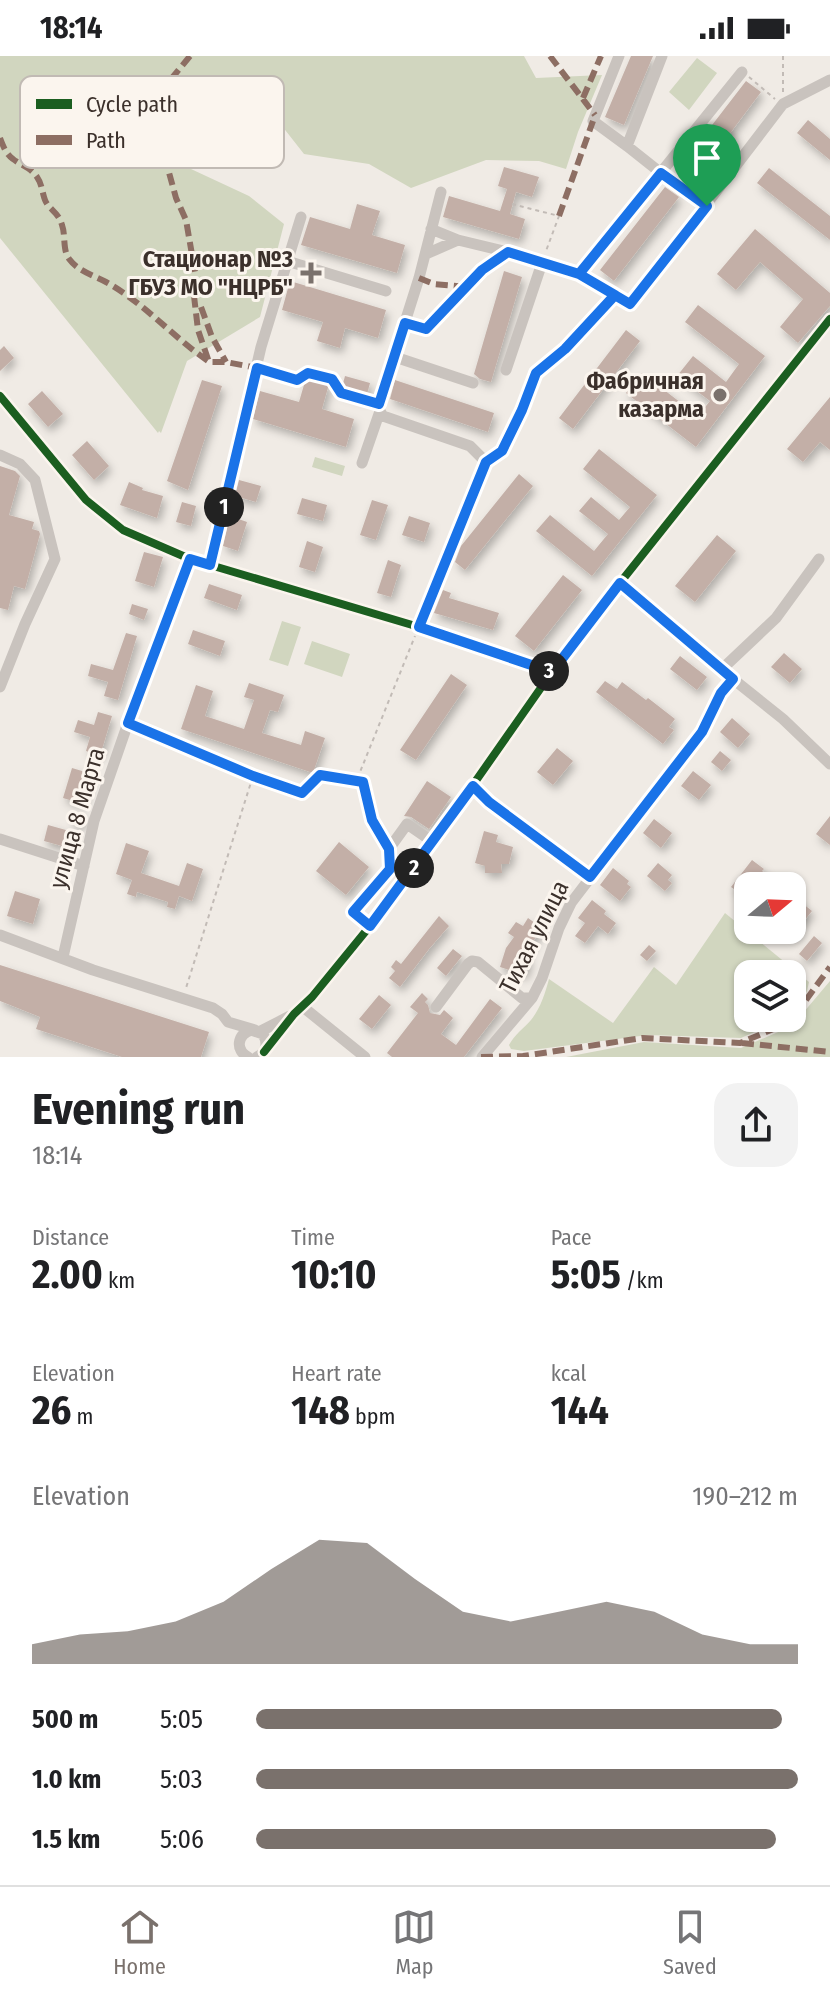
<!DOCTYPE html>
<meta charset="utf-8">
<style>
:root{--surface:#fff;--page:#f2f2f2;--text:#202124;--muted:#757577;--line:#e0e0e0;--accent:#7a716c}
body{margin:0;font-family:"Fira Sans Condensed",sans-serif;background:var(--page);color:var(--text);height:100vh;display:flex;flex-direction:column;font-size:30px;white-space:nowrap}
*{box-sizing:border-box;margin:0}
p{font-size:26px;color:var(--muted)}
.icon{flex:none;width:44px;height:44px;fill:none;stroke:currentColor;stroke-width:2;stroke-linecap:round;stroke-linejoin:round}
.map{position:relative;height:1001px;overflow:hidden}
.panel{display:flex;flex-direction:column;background:var(--surface);flex:1}
.panel>*{flex:none}
.needle{width:52px;rotate:71deg}
.controls{position:absolute;left:734px;top:816px;display:grid;gap:16px}
.controls a{display:grid;place-items:center;width:72px;height:72px;border-radius:16px;background:var(--surface);box-shadow:0 2px 6px #0004;font-size:40px}
.pin{position:absolute;display:grid;place-items:center;width:68px;height:68px;color:#fff;margin:-82px -34px;border-radius:50% 50% 50% 0;rotate:-45deg;box-shadow:0 0 8px #0007}
.pin .icon{rotate:45deg}
.km{position:absolute;width:40px;height:40px;margin:-20px;border-radius:50%;background:#222;color:#fff;font-size:22px;line-height:40px;text-align:center}
.round{display:grid;place-items:center;flex:none;width:84px;height:84px;border-radius:24px;background:var(--page)}
.headline{display:flex;align-items:center;justify-content:space-between;height:136px;padding:0 32px}
h1{font-size:44px;font-weight:700;line-height:60px}
.metrics{display:grid;grid-template-columns:repeat(3,1fr);gap:12px;height:136px;padding:8px 32px}
.metrics div{display:grid;align-content:center}
.metrics b{font-size:40px;font-weight:700}
.metrics small{font-size:22px;font-weight:400}
.metrics p{font-size:22px}
.chart{height:224px;padding:16px 32px}
.chart p{display:flex;justify-content:space-between}
.chart svg{width:100%;height:144px;margin-top:8px;fill:var(--accent);opacity:.7}
ul{padding:0 32px;list-style:none;font-size:26px}
li{display:grid;grid-template-columns:128px 96px 1fr;align-items:center;height:60px}
li i{height:20px;border-radius:10px;background:var(--accent)}
.status{display:flex;justify-content:space-between;align-items:center;height:56px;padding:0 40px;background:var(--surface);direction:ltr}
.status svg{height:22px;fill:currentColor}
.dock{display:flex;justify-content:space-around;align-items:center;height:112px;border-top:2px solid var(--line);background:var(--surface);font-size:22px;color:var(--muted)}
.dock a{display:grid;justify-items:center;gap:4px}
.dock .current{color:var(--accent)}
.map>svg:first-child{display:block}
</style>
<div class="status"><b>18:14</b><svg viewBox="0 0 49 12"><path d="M0 12V9h3v3zM5 12V6h3v6zM10 12V3h3v9zM15 12V0h3v12zM26 1h20v11H26zM47 4h2v5h-2z"/></svg></div>
<div class="map">
<svg width="830" height="1001" viewBox="0 0 830 1001">
<defs>
<filter id="shadow"><feDropShadow dx="3" dy="5" stdDeviation="4" flood-color="#0004"/></filter>
</defs>
<rect width="100%" height="100%" fill="#f0ebe5"/>
<path fill="#d1d6bf" d="M0 0H524L536 22 602 19 578 76 566 113 539 105 486 104 411 132 369 108 304 98 282 70 219 63 191 113 249 140 284 168 260 261 187 305 161 377 159 375 158 377 0 182Z
M697 2 717 17 689 54 669 36Z
M315 401 345 410 342 420 312 411Z
M282 565 301 571 288 610 269 604Z
M312 585 350 598 342 621 304 608Z
M725 857 809 926 807 935 792 955V918H748V962H786L741 982 648 979 524 995 511 993 509 989C515 978 523 973 531 964 540 953 545 938 549 923L613 967 654 911 676 929Z
M830 925V1001H566L644 986 741 992 792 970Z"/>
<path fill="#c3afa7" filter="url(#shadow)" d="M631 0H653L624 69 605 61Z
M746 25 761 36 695 124 679 112Z
M808 64 830 83V104L797 77Z
M504 111 539 121 532 141 516 136 510 158 525 163 519 183 443 161 449 140 500 155 507 133 498 130Z
M769 112 830 160V184L757 127Z
M665 131 679 141 614 225 600 214Z
M357 148 380 155 372 179 405 189 397 217 301 189 310 161 350 173Z
M755 173 830 237V250L798 287 780 271 803 243 760 206 736 234 717 218Z
M504 215 522 221 491 326 480 323 474 318Z
M290 225 386 254 378 282 345 272 340 292 317 285 323 266 282 254Z
M698 249 765 300 696 391 626 337 642 317 698 360 710 345 677 320 693 300 726 326 739 308 685 266Z
M626 274 640 285 573 373 559 362Z
M4 290 14 302 0 315V294Z
M345 320 370 327 366 342 341 335Z
M306 322 329 328 322 353 354 363 346 391 253 363 260 335 299 346Z
M202 324 222 330 188 434 167 425Z
M395 324 494 357 488 376 390 343Z
M42 335 63 358 48 371 28 348Z
M830 341V394L820 386 803 406 787 393Z
M87 385 109 410 94 424 72 399Z
M599 393 657 439 592 520 536 475 550 459 594 495 608 478 579 455 591 441 619 464 630 451 583 413Z
M0 410 15 415 20 420 9 459 34 466 32 473 39 475 40 478 25 533 14 530 8 554 0 552Z
M519 418 533 430 465 514 455 506 461 490Z
M239 424 261 430 256 446 235 440Z
M129 426 143 432 142 434 163 440 157 462 120 449Z
M302 442 327 449 323 465 297 458Z
M372 444 388 449 376 484 360 479Z
M182 446 196 450 191 470 176 466Z
M230 460 247 466 238 495 223 490Z
M409 460 430 467 424 486 402 479Z
M717 479 736 495 695 546 675 530Z
M307 485 323 491 315 516 299 511Z
M144 496 163 501 154 531 135 525Z
M388 504 401 509 391 541 377 537Z
M563 519 582 534 534 595 515 580Z
M209 528 242 539 237 554 204 542Z
M443 534 451 537 449 542 499 557 493 574 434 557Z
M132 548 148 553 144 564 129 558Z
M193 574 225 585 220 600 188 588Z
M126 577 137 580 118 644 104 640 108 626 88 620 91 608 113 614Z
M784 597 802 613 790 627 771 611Z
M680 600 707 621 697 634 670 613Z
M451 618 467 629 416 704 400 694Z
M605 625 617 633 622 626 646 644 648 642 675 663 669 671 674 674 663 688 596 636Z
M249 627 284 639 278 656 270 654 262 677 301 689 305 675 325 682 313 717 181 673 196 629 213 635 205 660 244 673 254 644 244 641Z
M98 656 112 660 100 700 86 695 90 681 74 676 78 664 94 669Z
M732 662 750 678 738 692 720 676Z
M557 692 573 705 553 729 537 716Z
M720 695 731 704 722 715 711 706Z
M72 712 92 718 83 748 63 742Z
M693 715 711 729 699 744 681 730Z
M427 725 451 741 429 773 411 761 404 760Z
M74 756 86 760 82 770 70 766Z
M830 760V789L816 778Z
M654 763 672 777 661 792 643 777Z
M48 769 73 776 69 792 44 785Z
M484 775 498 779 496 786 513 791 509 808H501L502 817H485V810L475 807Z
M339 786 369 811 346 839 316 815Z
M126 787 149 795 141 817 179 830 187 807 203 813 192 845 179 840 175 853 167 851 168 846 137 836 136 841 127 838 132 824 116 818Z
M752 804 764 813 762 815 781 830H748V835L744 840 731 831Z
M658 807 672 819 668 824 672 827 665 835 647 820Z
M613 812 629 825 627 828 631 831 620 845 600 829Z
M15 835 40 843 33 868 7 860Z
M792 839 812 855 792 880Z
M592 844 606 855 604 858 616 867 608 878 598 870 585 887 575 880 585 867 578 862Z
M439 860 449 870 429 893 400 931 389 922 395 915 391 911 396 904 401 908Z
M528 862 542 872 524 899 530 901 525 919 500 911 506 892 514 881 508 877 516 866 523 870Z
M814 880 822 887 807 905 799 898Z
M649 889 656 895 647 905 640 899Z
M453 893 462 900 446 920 437 912Z
M0 909 209 976 201 1001H122L36 973 40 961 0 945Z
M422 937 428 943 425 946 428 949 430 957 440 959 444 954 453 962 441 978 456 989 490 943 502 952 464 1001H392L387 997 418 957 410 951Z
M379 939 391 949 372 973 359 963Z"/>
<g fill="none" stroke-linecap="round" stroke-linejoin="round">
<path stroke="#c2bbb6" stroke-width="2" stroke-dasharray="4 4" stroke-linecap="butt" d="M783 0V36
M749 21 775 43
M512 148 559 160 546 195
M417 270 426 273 482 214 498 204
M266 315 297 324 308 317 332 323 341 337 370 345
M136 671 253 720 186 932
M255 720 302 737 320 719 362 726
M383 782 372 764 360 716 415 580"/>
<path stroke="#c9c3be" stroke-width="11" d="M619 0 593 65 627 90
M662 0 627 90 661 117 707 150
M441 136 419 222 379 348 380 355 383 360 470 390 486 406
M431 173 458 184 508 196 579 218 630 248 783 48 830 24
M426 198 458 184
M287 205 386 235
M579 218 742 16
M395 301 473 327
M506 314 542 207
M0 340 86 444 123 474 190 503 419 571 552 616
M0 399 20 408 35 424 55 503 25 568 0 631
M362 407 380 355
M210 509 261 291 301 161
M620 527 733 623 783 663 830 708
M419 571 486 406 502 395 522 354 536 317 565 293 615 239
M721 614 776 562 819 503
M473 730 489 746 590 821
M0 783 84 810
M370 870 353 856 390 813 389 793 407 768 433 786
M0 879 93 914 213 952 222 958 228 966 255 974
M63 901 94 765 137 641 190 503
M303 951 365 1001
M436 951 468 908 472 905 478 906 522 942H532
M259 976 290 960
M264 996 294 958 312 941 370 870 433 786 552 616 604 547 830 263
M248 1001C235 994 237 979 251 974L263 978C268 987 267 996 257 1001
M482 1001 532 942 542 922 559 872 571 847 702 676 721 637 733 623"/>
<path stroke="#8d6e63" stroke-width="6" stroke-dasharray="12 6" stroke-linecap="butt" d="M190 0 172 22 165 45 162 91 176 142 186 164 195 216 194 240 198 274 209 306H226L257 312
M550 0 595 59
M583 42 601 0
M0 82C3 90 6 98 13 103 22 110 30 111 37 121 42 128 42 136 45 144 49 154 58 155 62 169 66 180 62 195 70 204 78 215 95 220 106 226 144 247 173 281 208 305
M559 160 593 65
M419 222 434 228 466 231
M201 251 212 281 226 306
M742 987 830 996
M481 1001 523 1000 642 982 740 987 790 966 830 911"/>
<g stroke="#fbf5ee" stroke-width="13">
<path id="cycleway" d="M0 340 86 444 123 474 190 503 419 571 552 616
M264 996 294 958 312 941 370 870 433 786 552 616 604 547 830 263"/>
</g>
<use href="#cycleway" stroke="#1b5e20" stroke-width="8"/>
</g>
<g fill="none" stroke-linecap="round" stroke-linejoin="round">
<g stroke="#fff" stroke-width="16">
<path id="route" d="M707 150 630 248 579 218 508 196 482 214 426 273 405 267 379 348 341 337 332 323 308 317 297 324 257 312 210 509 190 503 128 667 253 720 302 737 320 719 363 726 372 764 389 793 390 813 353 856 370 870 473 730 489 746 590 821 702 676 721 637 733 623 620 527 552 616 419 571 486 406 502 395 522 354 536 317 565 293 615 239 579 218 661 117 707 150"/>
</g>
<use href="#route" stroke="#1a73e8" stroke-width="10"/>
</g>
<g fill="#7a716c" stroke="#fbf5ee" stroke-width="3">
<path d="M307 205h8v8h8v8h-8v8h-8v-8h-8v-8h8z"/>
<circle cx="720" cy="339" r="8"/>
</g>
<g text-anchor="middle" stroke-width="6" stroke-linejoin="round" paint-order="stroke">
<g font-size="24" font-weight="bold" fill="#3b302b" stroke="#fbf5ee" text-anchor="end">
<text x="293" y="211">Стационар №3<tspan x="293" dy="28">ГБУЗ МО "НЦРБ"</tspan></text>
<text x="704" y="333">Фабричная<tspan x="704" dy="28">казарма</tspan></text>
</g>
<g font-size="24" fill="#3b302b" stroke="#fbf5ee">
<text transform="translate(77 762) rotate(-74)" y="8">улица 8 Марта</text>
<text transform="translate(534 881) rotate(-63)" y="8">Тихая улица</text>
</g>
</g>
<rect x="20" y="20" width="264" height="92" rx="12" fill="#fbf5ee" stroke="#c1bab4" stroke-width="2"/>
<rect x="36" y="43" width="36" height="10" fill="#1b5e20"/>
<rect x="36" y="79" width="36" height="10" fill="#8d6e63"/>
<g font-size="22" fill="#3b302b">
<text x="86" y="56">Cycle path</text>
<text x="86" y="92">Path</text>
</g>
</svg>
<div class="controls">
<a><svg class="needle" viewBox="-14 -14 28 28"><path d="M0-13l5 13h-10z" fill="#e53935"/><path d="M0 13l5-13h-10z" fill="#757577"/></svg></a>
<a><svg class="icon" aria-label="layers" viewBox="0 0 24 24"><path d="M12 4l9 5-9 5-9-5zM3 14l9 5 9-5"/></svg></a>
</div>
<div class="pin" style="left:707px;top:150px;background:#1e9e55"><svg class="icon" aria-label="arrive" viewBox="0 0 24 24"><path d="M6 21V4h12l-3 4 3 4H6"/></svg></div>
<b class="km" style="left:224px;top:451px">1</b>
<b class="km" style="left:414px;top:812px">2</b>
<b class="km" style="left:549px;top:615px">3</b>
</div>
<section class="panel">
<div class="headline"><div><h1>Evening run</h1><p>18:14</p></div><a class="round"><svg class="icon" aria-label="share" viewBox="0 0 24 24"><path d="M12 15V3M7 8l5-5 5 5M5 13v7h14v-7"/></svg></a></div>
<div class="metrics">
<div><p>Distance</p><b>2.00<small> km</small></b></div>
<div><p>Time</p><b>10:10</b></div>
<div><p>Pace</p><b>5:05<small> /km</small></b></div>
</div>
<div class="metrics">
<div><p>Elevation</p><b>26<small> m</small></b></div>
<div><p>Heart rate</p><b>148<small> bpm</small></b></div>
<div><p>kcal</p><b>144</b></div>
</div>
<div class="chart"><p><span>Elevation</span>190–212 m</p>
<svg viewBox="0 0 160 44" preserveAspectRatio="none"><path d="M0 44V38L10 35L20 34L30 31L40 25L50 15L60 6L70 7L80 18L90 28L100 31L110 28L120 25L130 28L140 35L150 38L160 38V44z"/></svg>
</div>
<ul>
<li><b>500 m</b>5:05<i style="width:97%"></i></li>
<li><b>1.0 km</b>5:03<i style="width:100%"></i></li>
<li><b>1.5 km</b>5:06<i style="width:96%"></i></li>
</ul>
</section>
<nav class="dock">
<a class="current"><svg class="icon" aria-label="home" viewBox="0 0 24 24"><path d="M3 11l9-7 9 7M6 9v11h12V9"/></svg>Home</a>
<a><svg class="icon" aria-label="map" viewBox="0 0 24 24"><path d="M3 6l6-2 6 2 6-2v14l-6 2-6-2-6 2zM9 4v14M15 6v14"/></svg>Map</a>
<a><svg class="icon" aria-label="saved" viewBox="0 0 24 24"><path d="M7 4h10v16l-5-4-5 4z"/></svg>Saved</a>
</nav>
